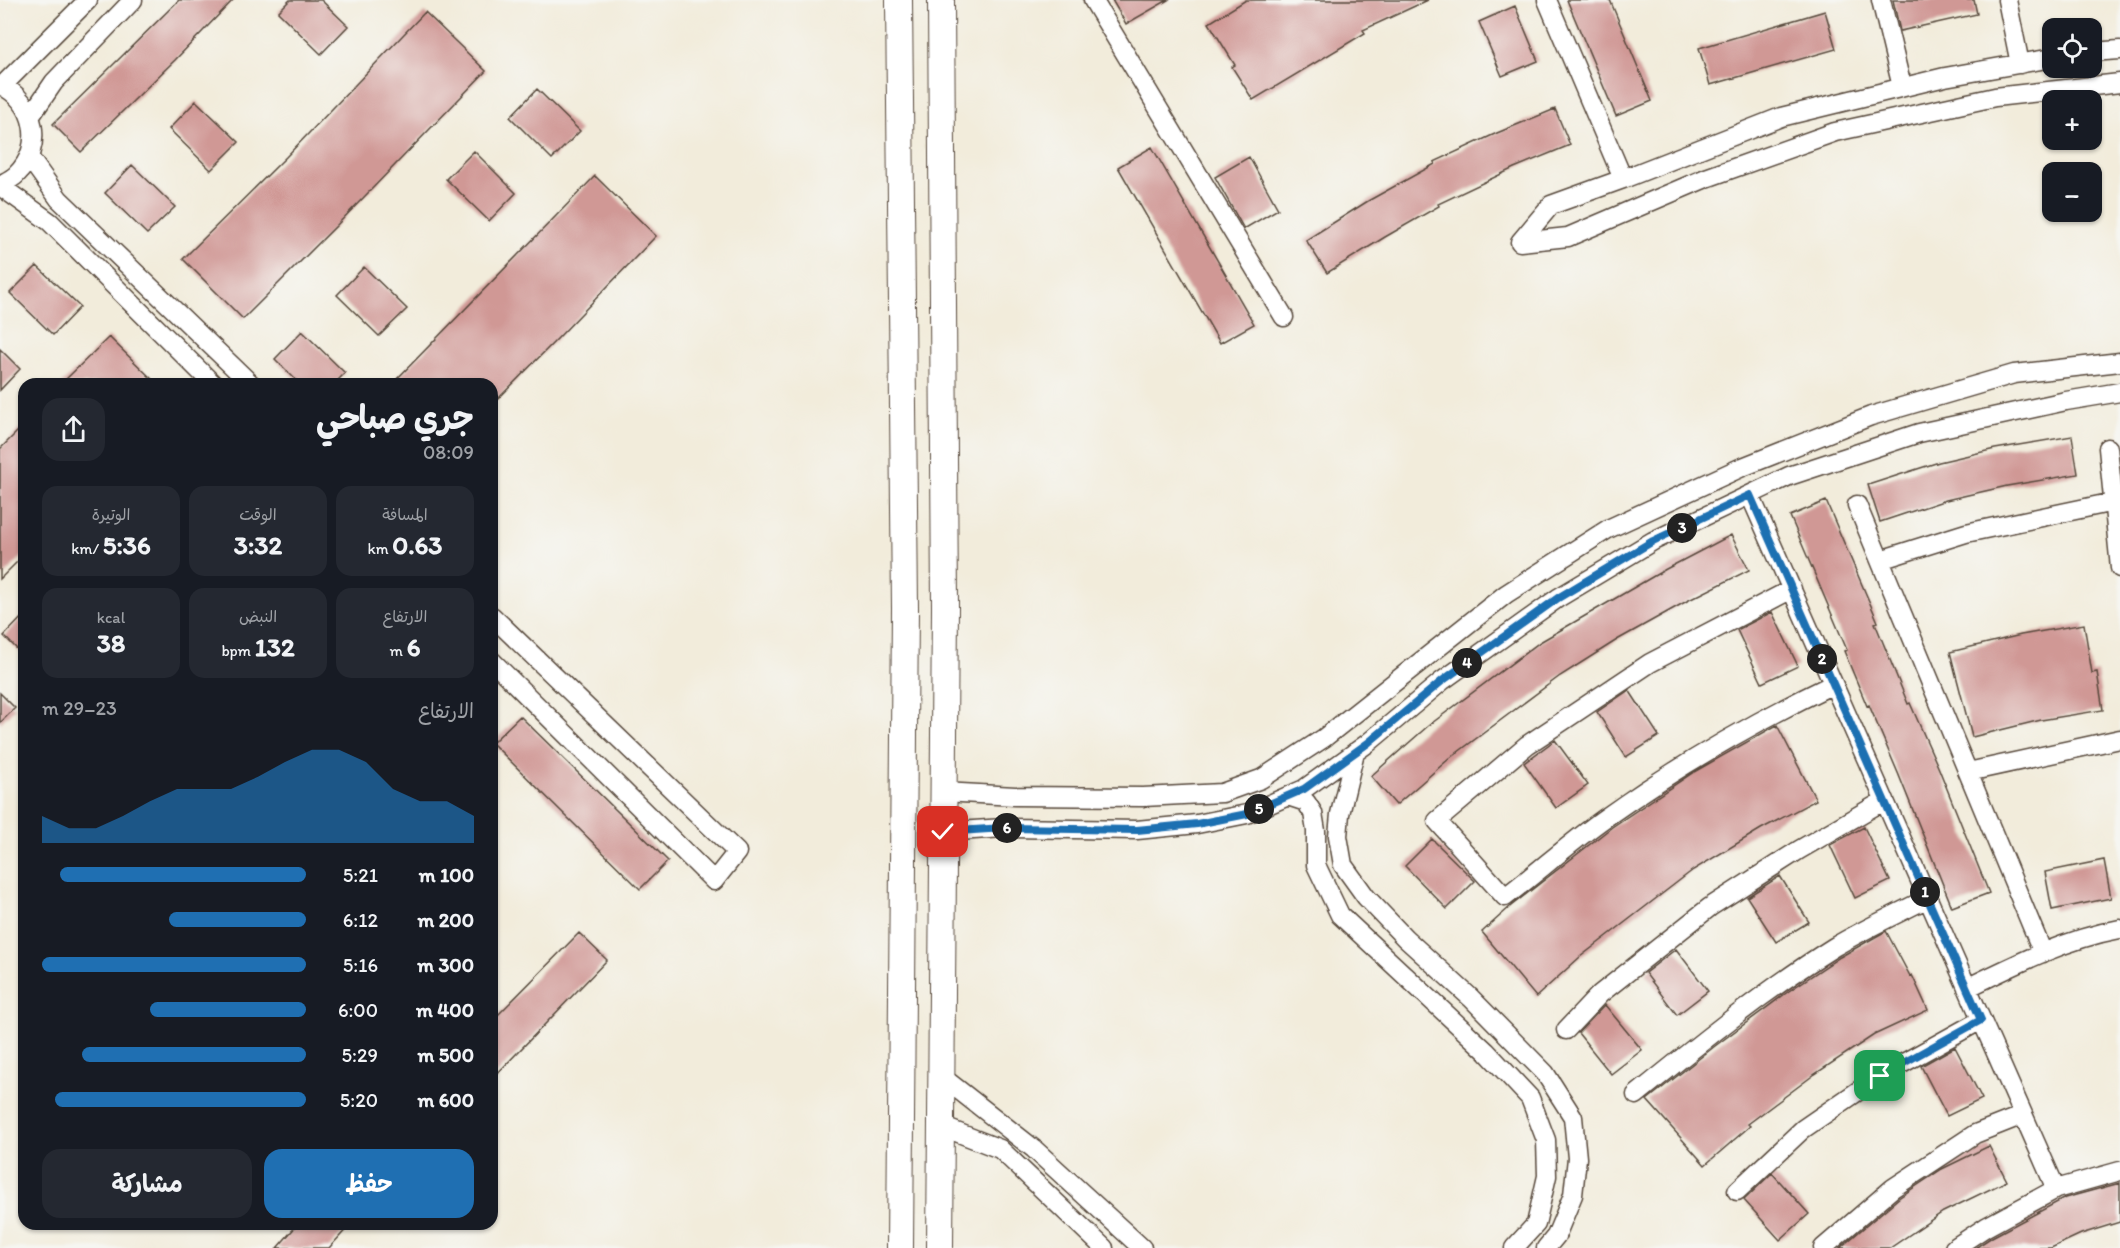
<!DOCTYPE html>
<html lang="ar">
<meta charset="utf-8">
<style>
:root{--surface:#171b24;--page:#242831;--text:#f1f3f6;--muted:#9ea1a6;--accent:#1f6fb2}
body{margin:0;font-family:Itim,"Playpen Sans Arabic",sans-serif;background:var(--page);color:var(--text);direction:rtl;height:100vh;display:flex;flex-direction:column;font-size:22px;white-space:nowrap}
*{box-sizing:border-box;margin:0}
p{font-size:20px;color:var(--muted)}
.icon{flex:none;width:33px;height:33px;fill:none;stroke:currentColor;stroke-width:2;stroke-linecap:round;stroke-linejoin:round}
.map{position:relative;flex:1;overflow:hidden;direction:ltr}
.drawer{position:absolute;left:18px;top:378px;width:480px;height:852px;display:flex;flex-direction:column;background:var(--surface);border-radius:18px;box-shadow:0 2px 4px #0004;direction:rtl}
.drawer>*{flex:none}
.controls{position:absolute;left:2042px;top:18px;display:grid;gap:12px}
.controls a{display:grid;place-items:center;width:60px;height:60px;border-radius:12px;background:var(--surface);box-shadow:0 2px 4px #0004;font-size:30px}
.pin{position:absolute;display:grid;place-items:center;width:51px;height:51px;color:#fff;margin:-26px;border-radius:12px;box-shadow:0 3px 9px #0006}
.km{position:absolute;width:30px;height:30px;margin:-15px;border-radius:50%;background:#222;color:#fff;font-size:16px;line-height:30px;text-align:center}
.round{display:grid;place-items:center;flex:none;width:63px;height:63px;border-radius:18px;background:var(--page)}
.head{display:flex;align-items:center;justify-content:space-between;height:102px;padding:0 24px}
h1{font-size:33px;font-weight:700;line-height:45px}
.stats{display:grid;grid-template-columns:repeat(3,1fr);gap:9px;height:102px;padding:6px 24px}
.stats div{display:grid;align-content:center;border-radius:15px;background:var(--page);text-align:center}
.stats b{font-size:26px;font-weight:700}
.stats small{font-size:16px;font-weight:400}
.stats p{font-size:16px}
.chart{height:168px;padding:12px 24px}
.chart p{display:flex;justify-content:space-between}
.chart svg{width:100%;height:108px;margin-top:6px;fill:var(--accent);opacity:.7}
.button{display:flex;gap:12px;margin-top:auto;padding:12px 24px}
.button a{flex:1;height:69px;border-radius:18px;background:var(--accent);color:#fff;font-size:24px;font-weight:700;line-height:69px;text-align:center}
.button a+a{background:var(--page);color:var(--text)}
ul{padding:0 24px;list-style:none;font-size:20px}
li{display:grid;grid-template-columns:96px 72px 1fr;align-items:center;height:45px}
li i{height:15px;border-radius:8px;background:var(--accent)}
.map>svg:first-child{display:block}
</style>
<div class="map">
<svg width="2120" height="1248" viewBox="0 0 2120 1248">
<rect width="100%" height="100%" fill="#f6f6f2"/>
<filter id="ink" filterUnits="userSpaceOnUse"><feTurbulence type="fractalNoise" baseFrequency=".0167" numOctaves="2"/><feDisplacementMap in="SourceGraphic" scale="12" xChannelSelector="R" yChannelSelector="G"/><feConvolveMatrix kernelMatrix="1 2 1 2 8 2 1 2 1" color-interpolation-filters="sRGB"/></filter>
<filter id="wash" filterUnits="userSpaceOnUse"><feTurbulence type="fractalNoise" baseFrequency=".008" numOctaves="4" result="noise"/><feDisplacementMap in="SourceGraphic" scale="24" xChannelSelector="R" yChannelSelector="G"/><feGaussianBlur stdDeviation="1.35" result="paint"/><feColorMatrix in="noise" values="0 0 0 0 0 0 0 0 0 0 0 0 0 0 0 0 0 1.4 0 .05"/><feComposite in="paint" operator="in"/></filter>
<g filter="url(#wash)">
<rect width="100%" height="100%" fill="#f2ecdb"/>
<g id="blocks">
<path fill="#d09895" d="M179 0H233L175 60 81 152 53 124Z
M290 0H321L348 26 321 54 278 12Z
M1112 0H1168L1126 24Z
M1246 0H1428L1363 30 1365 33 1253 100 1232 67 1235 65 1209 23Z
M1567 0H1610L1652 101 1616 116Z
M1893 0H1974L1977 14 1900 31Z
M1515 6 1538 61 1502 76 1479 22Z
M1825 11 1836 49 1710 85 1699 48Z
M425 12 486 71 336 226 243 319 183 259 286 157Z
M537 89 580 131 552 159 510 117Z
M196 101 239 142 211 170 169 129Z
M1555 109 1570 145 1514 168 1438 204 1439 206 1385 237 1327 273 1306 240 1368 201 1435 164 1434 162 1497 133Z
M1152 147 1254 324 1220 343 1118 167Z
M474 151 516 193 489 221 446 179Z
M1249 157 1278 209 1244 229 1215 177Z
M132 165 175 207 147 234 105 193Z
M595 176 656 236 558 338 492 405V384H392Z
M37 266 80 307 53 335 10 293Z
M364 267 407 309 379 336 337 295Z
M302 331 345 373 334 384H300L275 359Z
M109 337 157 384H61Z
M0 349 20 369 0 390Z
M24 425V555L0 579V449Z
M2072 436 2078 474 2007 486 1946 500 1880 522 1868 485 1939 462 1995 449Z
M1826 501 1878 622 1875 623 1908 704 1910 703 1939 769 1989 893 1952 907 1898 773 1869 705 1867 706 1844 651 1847 650 1790 516Z
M1731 535 1749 570 1687 601 1617 640 1560 676 1450 758 1396 805 1371 776 1428 726 1540 642 1666 569Z
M1772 612 1798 666 1762 683 1737 630Z
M24 615V656L4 636Z
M2084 624 2092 673 2097 672 2103 710 2041 720 1972 737 1950 652 2021 635Z
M1629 690 1659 736 1626 757 1597 712Z
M0 693 15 708 0 723Z
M520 716 668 861 640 889 492 743Z
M1777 725 1816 800 1761 829 1693 870 1580 957 1536 997 1482 932 1511 906 1612 827 1694 772Z
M1555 740 1588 785 1556 808 1524 763Z
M1864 827 1890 881 1855 898 1830 845Z
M1432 839 1475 881 1447 909 1405 866Z
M2104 860 2111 898 2052 910 2045 872Z
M1780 876 1809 922 1776 942 1747 897Z
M1886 931 1910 976 1912 975 1928 1010 1874 1035 1815 1074 1748 1124 1750 1126 1705 1165 1647 1100 1715 1046 1789 991 1840 957Z
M579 933 607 960 492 1079V1021Z
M1676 949 1708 991 1677 1015 1645 973Z
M1605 1005 1642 1050 1611 1074 1578 1033Z
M1955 1047 1982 1099 1947 1116 1921 1066Z
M1989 1146 2007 1181 1943 1212 1890 1248H1840L1900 1197 1942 1169Z
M1772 1173 1809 1214 1780 1240 1744 1200Z
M2120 1183V1222L2081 1234 2051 1248H1975L1992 1237 2065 1198Z
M298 1224H351L329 1248H277Z"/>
</g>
</g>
<g filter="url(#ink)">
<use href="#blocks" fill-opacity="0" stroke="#56473a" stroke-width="1.5"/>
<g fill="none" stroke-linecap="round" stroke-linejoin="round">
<g stroke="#56473a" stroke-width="21">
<path id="street" d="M1093 0 1284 317
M1547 0 1623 179
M1881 0 1902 87
M2007 0 2020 64
M2091 52 2120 50
M2052 58 1945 77 1781 117 1623 179 1551 205 1520 242 1568 237 1706 178 1835 132 1995 97 2120 83
M0 85C36 101 45 147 16 175 12 179 5 182 0 185
M2 86 88 0
M30 117 54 82 133 0
M29 157 59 199 251 384
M0 186 50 222 213 384
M2108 448 2120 568
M1750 495 2056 1189
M1857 505 2043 953
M1880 560 1966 533 2114 502
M1792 589 1650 663 1527 745 1437 821 1505 897C1539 871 1571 842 1605 818 1678 766 1754 722 1833 684
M492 616 737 852 714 881 492 661
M1355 752 1340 814 1338 836 1343 865 1366 897 1405 938 1471 998 1545 1073 1573 1117 1577 1158 1573 1195 1556 1236 1546 1248
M1968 772 2120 739
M943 792 1015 796 1143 797 1222 793 1261 779 1324 738 1506 594 1608 529 1740 468 1871 416 2014 374 2120 362
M1288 796 1306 802 1313 813 1316 831V865L1340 915 1486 1051 1530 1098 1546 1140 1547 1176 1536 1224 1514 1248
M943 832 1004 828 1137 830 1197 824 1247 814 1304 789 1368 743 1442 681 1558 598 1653 541 1789 476 1919 433 2066 401 2120 392
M1967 988C2016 964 2066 939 2120 929
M1566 1030 1600 994 1710 907 1799 850 1885 800
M941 1076 1034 1149 1142 1248
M1636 1095C1700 1043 1764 991 1834 947 1864 929 1897 914 1928 898
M941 1126 1000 1149 1104 1248
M1737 1191 1803 1129 1880 1076 1981 1020
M1823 1248 1893 1188 1975 1134 2023 1115
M1954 1248 1986 1227 2056 1189 2120 1171"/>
</g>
<g stroke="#56473a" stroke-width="28">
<path id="secondary" d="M899 0 905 608 900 1248
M940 1248 945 608 941 0"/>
</g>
<use href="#street" stroke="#fff" stroke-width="18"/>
<use href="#secondary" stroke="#fff" stroke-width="26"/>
</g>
</g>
<g fill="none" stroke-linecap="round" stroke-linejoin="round" filter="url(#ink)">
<g stroke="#fff" stroke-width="12">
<path id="route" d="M943 832 1004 828 1137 830 1197 824 1247 814 1304 789 1368 743 1442 681 1558 598 1653 541 1750 495 1981 1020 1880 1076"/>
</g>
<use href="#route" stroke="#1f6fb2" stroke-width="8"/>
</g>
</svg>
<div class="controls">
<a><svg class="icon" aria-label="locate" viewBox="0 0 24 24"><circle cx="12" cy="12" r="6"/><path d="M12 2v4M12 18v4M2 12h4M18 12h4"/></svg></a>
<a>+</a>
<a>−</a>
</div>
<div class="pin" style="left:1880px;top:1076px;background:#1e9e55"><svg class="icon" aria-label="arrive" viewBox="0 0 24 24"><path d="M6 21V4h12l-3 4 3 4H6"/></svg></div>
<div class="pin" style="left:943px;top:832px;background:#d93025"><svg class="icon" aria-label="check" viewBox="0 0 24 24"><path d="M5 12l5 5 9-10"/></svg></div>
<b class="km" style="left:1925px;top:892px">1</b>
<b class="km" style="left:1822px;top:659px">2</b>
<b class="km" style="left:1682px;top:528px">3</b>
<b class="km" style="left:1467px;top:663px">4</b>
<b class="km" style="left:1259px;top:809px">5</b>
<b class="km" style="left:1007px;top:828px">6</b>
<section class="drawer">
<div class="head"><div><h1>جري صباحي</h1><p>08:09</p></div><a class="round"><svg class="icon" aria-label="share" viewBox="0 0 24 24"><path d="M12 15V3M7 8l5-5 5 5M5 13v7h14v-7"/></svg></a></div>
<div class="stats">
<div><p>المسافة</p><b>0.63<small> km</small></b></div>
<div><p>الوقت</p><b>3:32</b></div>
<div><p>الوتيرة</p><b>5:36<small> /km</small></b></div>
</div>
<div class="stats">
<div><p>الارتفاع</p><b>6<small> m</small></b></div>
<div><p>النبض</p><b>132<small> bpm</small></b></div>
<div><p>kcal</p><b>38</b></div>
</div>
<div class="chart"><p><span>الارتفاع</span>23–29 m</p>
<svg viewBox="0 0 160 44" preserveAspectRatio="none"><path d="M0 44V33L10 38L20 38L30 33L40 27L50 22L60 22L70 22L80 17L90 11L100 6L110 6L120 11L130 22L140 27L150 27L160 33V44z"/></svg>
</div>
<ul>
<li><b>100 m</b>5:21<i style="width:93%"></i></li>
<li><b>200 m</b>6:12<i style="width:52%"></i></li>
<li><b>300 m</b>5:16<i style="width:100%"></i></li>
<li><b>400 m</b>6:00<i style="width:59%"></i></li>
<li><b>500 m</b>5:29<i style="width:85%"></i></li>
<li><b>600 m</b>5:20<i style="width:95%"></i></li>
</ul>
<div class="button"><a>حفظ</a><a>مشاركة</a></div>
</section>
</div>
